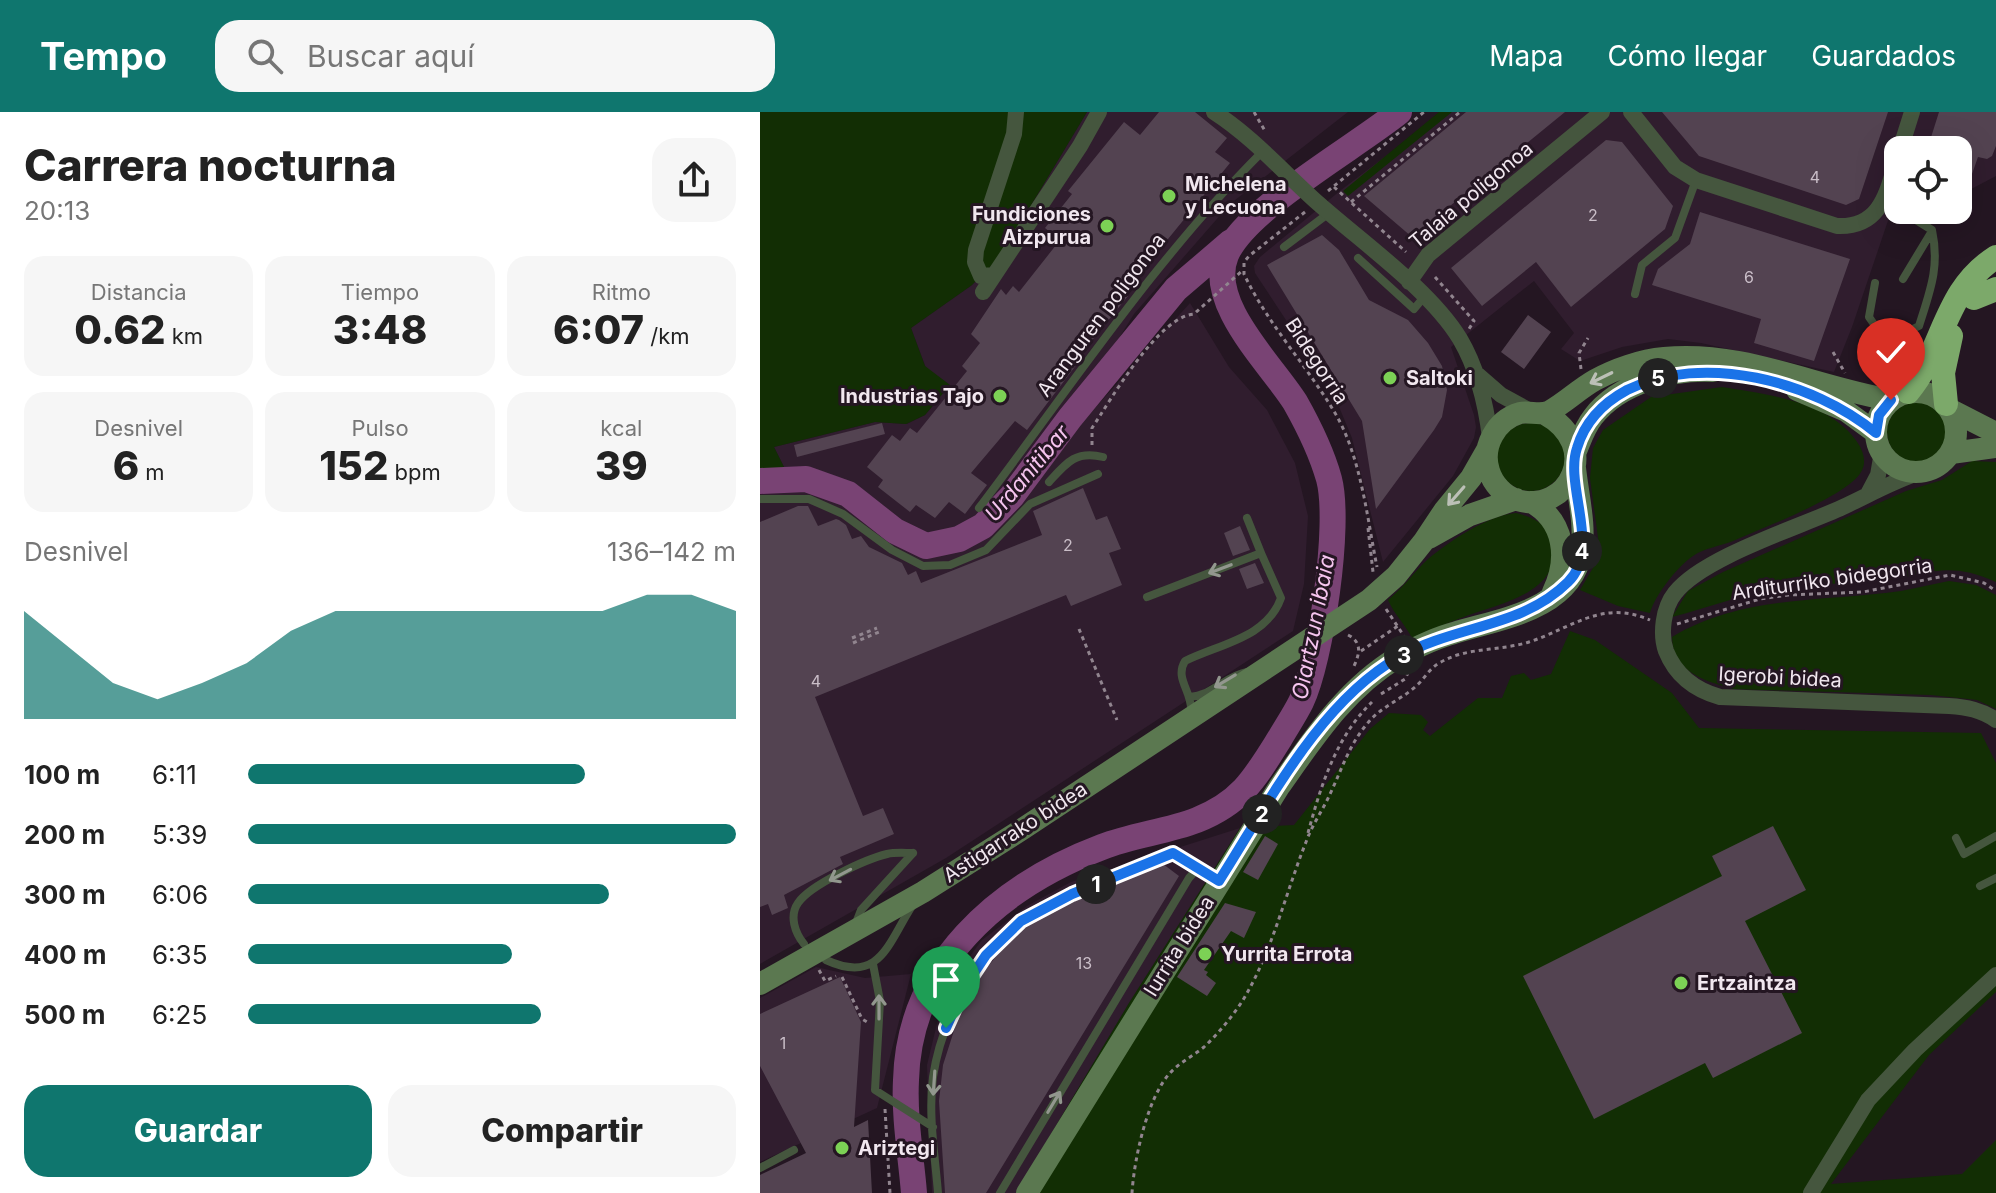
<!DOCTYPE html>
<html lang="es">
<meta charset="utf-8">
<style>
:root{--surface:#fff;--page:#f6f6f6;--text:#222;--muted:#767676;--accent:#0f766e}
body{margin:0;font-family:Inter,sans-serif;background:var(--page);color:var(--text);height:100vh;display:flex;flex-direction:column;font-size:30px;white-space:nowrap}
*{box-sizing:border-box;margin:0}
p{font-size:26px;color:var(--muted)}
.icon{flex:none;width:44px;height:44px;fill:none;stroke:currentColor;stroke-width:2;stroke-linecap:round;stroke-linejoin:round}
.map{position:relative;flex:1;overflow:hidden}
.side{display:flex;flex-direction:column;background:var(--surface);width:760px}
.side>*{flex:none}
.controls{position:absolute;left:1124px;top:24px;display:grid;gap:16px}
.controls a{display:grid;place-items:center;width:88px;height:88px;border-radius:16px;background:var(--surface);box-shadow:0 8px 32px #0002;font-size:40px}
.pin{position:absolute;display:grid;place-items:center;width:68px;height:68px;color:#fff;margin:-82px -34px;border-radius:50% 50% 50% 0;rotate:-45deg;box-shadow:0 0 8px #0007}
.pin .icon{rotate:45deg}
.km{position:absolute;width:40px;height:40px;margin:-20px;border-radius:50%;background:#222;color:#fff;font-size:22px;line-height:40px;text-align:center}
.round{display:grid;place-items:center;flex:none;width:84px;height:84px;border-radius:24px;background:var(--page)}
.overview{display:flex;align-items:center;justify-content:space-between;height:136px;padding:0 24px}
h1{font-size:44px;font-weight:800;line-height:60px}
.stats{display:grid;grid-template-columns:repeat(3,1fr);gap:12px;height:136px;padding:8px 24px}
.stats div{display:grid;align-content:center;border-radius:20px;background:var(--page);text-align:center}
.stats b{font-size:40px;font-weight:800}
.stats small{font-size:22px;font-weight:400}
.stats p{font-size:22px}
.chart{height:224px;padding:16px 24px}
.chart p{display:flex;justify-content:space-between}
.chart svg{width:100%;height:144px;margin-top:8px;fill:var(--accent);opacity:.7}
.primary-button{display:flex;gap:16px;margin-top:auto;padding:16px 24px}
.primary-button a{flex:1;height:92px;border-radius:24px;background:var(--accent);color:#fff;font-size:32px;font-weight:800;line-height:92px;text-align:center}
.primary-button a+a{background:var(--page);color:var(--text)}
ul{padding:0 24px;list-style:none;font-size:26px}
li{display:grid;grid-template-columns:128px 96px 1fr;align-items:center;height:60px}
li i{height:20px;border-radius:10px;background:var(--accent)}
header{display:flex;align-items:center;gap:48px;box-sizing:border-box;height:112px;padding:0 40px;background:var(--accent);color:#fff}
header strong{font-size:38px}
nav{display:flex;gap:44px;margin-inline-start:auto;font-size:28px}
.search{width:560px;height:72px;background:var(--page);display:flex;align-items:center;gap:20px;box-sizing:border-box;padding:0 28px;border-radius:24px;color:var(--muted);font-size:30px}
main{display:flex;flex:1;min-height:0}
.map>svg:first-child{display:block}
</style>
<header>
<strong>Tempo</strong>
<div class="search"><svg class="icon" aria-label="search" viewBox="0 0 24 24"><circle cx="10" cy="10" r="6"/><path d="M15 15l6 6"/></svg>Buscar aquí</div>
<nav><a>Mapa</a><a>Cómo llegar</a><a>Guardados</a></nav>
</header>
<main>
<section class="side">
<div class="overview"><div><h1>Carrera nocturna</h1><p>20:13</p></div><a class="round"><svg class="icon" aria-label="share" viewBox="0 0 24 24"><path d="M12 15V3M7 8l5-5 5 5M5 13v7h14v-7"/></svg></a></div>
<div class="stats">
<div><p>Distancia</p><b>0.62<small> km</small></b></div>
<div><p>Tiempo</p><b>3:48</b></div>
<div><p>Ritmo</p><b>6:07<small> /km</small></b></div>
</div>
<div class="stats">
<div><p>Desnivel</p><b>6<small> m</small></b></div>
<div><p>Pulso</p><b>152<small> bpm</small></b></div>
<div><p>kcal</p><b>39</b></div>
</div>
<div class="chart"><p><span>Desnivel</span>136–142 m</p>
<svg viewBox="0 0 160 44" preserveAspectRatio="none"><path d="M0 44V11L10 22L20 33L30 38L40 33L50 27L60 17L70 11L80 11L90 11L100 11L110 11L120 11L130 11L140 6L150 6L160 11V44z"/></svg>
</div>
<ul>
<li><b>100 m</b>6:11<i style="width:69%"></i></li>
<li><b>200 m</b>5:39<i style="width:100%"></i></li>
<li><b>300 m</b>6:06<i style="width:74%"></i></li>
<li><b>400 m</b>6:35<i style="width:54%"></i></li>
<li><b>500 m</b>6:25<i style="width:60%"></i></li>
</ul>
<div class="primary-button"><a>Guardar</a><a>Compartir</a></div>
</section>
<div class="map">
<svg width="1236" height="1081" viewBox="0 0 1236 1081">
<rect width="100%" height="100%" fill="#241622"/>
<path fill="#301d2e" d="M327 0H588L470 92 374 202 346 247 292 319 235 393 217 411 178 426 162 424 91 374 68 361 25 357 14 335 115 310 147 312 165 303 178 288 151 216 212 173 240 145Z
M684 0H1236V64L1198 84V38H1138V88H1135L1092 215 1074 260 941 231 908 227 862 235 820 249 801 237 814 221 774 169 691 235 714 303 716 315 714 326 693 364 623 450 592 326 572 278 495 161 494 154 500 145 581 78Z
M430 191 469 255 507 298 535 351 548 404 544 472 533 519 186 746 0 852V376L31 374 56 377 74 384 144 434 165 441 181 443 209 434 235 415 307 327Z
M480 716 369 891 256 1081H172L167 953 182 891 204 852 222 828 267 794 311 770Z
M56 855 105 866 151 862 117 996 0 1050V886Z"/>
<path fill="#122e04" d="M0 0H327L240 145 212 173 151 216 165 254 190 273 165 303 146 312 115 310 14 335 25 357 0 359Z
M679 0H692L588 84 583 79Z
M962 275C1006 282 1067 289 1095 327 1102 336 1108 349 1101 360 1088 384 1000 417 973 429 961 434 944 436 933 444 917 455 895 483 890 501L858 494 820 478 834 454 839 433 830 366 833 336 843 318 891 285Z
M1127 320a30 30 0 1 1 60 0a30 30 0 1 1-60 0Z
M737 345a34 34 0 1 1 68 0a34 34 0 1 1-68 0Z
M1212 349 1236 350V470C1188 448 1170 462 1123 469 1088 474 1053 469 1019 476 983 482 947 496 912 505L928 479 963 460 1146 379 1182 368Z
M756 401C772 405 789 412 793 430 803 479 743 491 709 503 689 510 671 518 652 526 645 512 634 502 628 488 643 476 654 460 668 447 690 429 728 403 756 401Z
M1189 469 1216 473 1236 483V597L1217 588 1171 583 974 577C947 570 912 560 912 525 982 483 1062 490 1141 479 1157 476 1173 472 1189 469Z
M810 519 835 528 912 581 939 616 1221 621 1236 651V880L1169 943 1071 1072 1202 1062 1236 1028V1081H256L369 891 480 716 534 713 610 617 629 601 661 603 668 610 663 618 670 624 718 586H742L751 564 764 561 771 568 791 562Z"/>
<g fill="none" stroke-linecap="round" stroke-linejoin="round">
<path stroke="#794374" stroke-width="26" d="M0 369 46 367 88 382 135 419 166 434 199 427 223 414 252 384 310 306 416 177 471 130
M154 1081C151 1044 144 1006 146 968 149 852 239 774 342 735 372 723 406 720 437 708 482 690 495 666 520 626 527 614 535 602 541 590 561 548 581 412 569 367 562 342 548 313 535 290 511 252 446 191 466 143 485 97 596 35 639 0"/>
</g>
<path fill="#534351" d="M399 0H435L467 26 455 40 470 51 364 181 368 184 321 242 323 244 267 318 255 309 211 361 227 373 205 402 189 390 175 406 156 393 150 400 118 375 123 368 107 355 132 323 140 329 150 316 157 321 207 259 202 254 220 231 211 222 241 177 246 183 253 174 259 180 300 128 285 116 312 82 308 79 364 10 380 23Z
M706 0H805L652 125 604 84Z
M902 0H1128L1099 87 1086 93 939 44Z
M1179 0H1236V34L1232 44 1227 47 1218 45 1212 62 1198 57V38H1167Z
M846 28 862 30 913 94 905 117 811 195 776 150 722 194 691 156Z
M940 100 1090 147 1054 249 994 231 1001 207 892 173 898 157 930 132Z
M562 123 579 138 609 188 648 208 668 231 682 254 687 278 682 305 674 318 616 397 602 309 507 153Z
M768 203 791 220 764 257 741 240Z
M122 311 125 322 37 345 34 333Z
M323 376 336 408 347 404 361 437 349 441 362 473 311 494 306 483 55 585 103 704 123 696 134 722 80 745 83 752 24 783 28 796 12 803 8 792 0 795V410L38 394H48L58 414 76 407 79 408 86 413 92 427 101 424 109 435 142 451 148 463 156 459 161 471 282 423 273 399Z
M480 414 490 438 473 444 464 421Z
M495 451 504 471 487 477 479 457Z
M1013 714 1046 778 985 809 1042 921 953 966 945 951 834 1007 763 864 962 764 952 744Z
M505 724 518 732 498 768 483 760Z
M403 752 419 764 226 1081H185L179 989 183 953 199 903 222 862 250 827 278 806 357 770Z
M465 791 496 800 484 826 471 819 444 858 448 860 446 863 456 871 447 884 417 865Z
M80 865 101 910 94 1015 108 1008 112 1081H0V1063L46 1041 0 954V902Z"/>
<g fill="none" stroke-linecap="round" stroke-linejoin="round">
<path stroke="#91858f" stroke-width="3" stroke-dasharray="4 4" stroke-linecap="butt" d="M494 0 505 19
M574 75 646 140
M568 79 664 0
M591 90 700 0
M545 100 489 144 484 150V162C507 211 547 254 575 301 601 345 607 405 617 455
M675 165 714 209 709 217
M1073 240 1085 261
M821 257 819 241 828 226
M332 333V316C352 286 398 205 434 202L483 158
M608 416 613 460
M626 497 644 524
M917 512 1000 487 1028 483 1103 480 1190 463 1224 471 1236 479
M319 517 357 608
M588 523C602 530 600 541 594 554
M92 526 117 516
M93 531 119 520
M601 539 638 514
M621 582 645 567 650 557
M548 721C561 673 576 625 612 590
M59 858 65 869 76 864
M82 865 102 907 107 910
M125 997 130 1081
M372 1081C374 1048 387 986 410 961 420 950 433 944 444 935 458 922 472 905 483 888 512 840 525 783 546 730 552 713 563 698 570 682 582 657 589 633 607 612 620 595 639 589 655 575 664 568 669 556 681 550 707 535 741 539 769 530 812 516 842 487 890 508"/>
<path stroke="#45563e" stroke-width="8" d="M524 135 569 101
M598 146 654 197 664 185
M1143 167 1172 119
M1115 171 1109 205 1118 218 1142 222 1159 214C1170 179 1180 155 1172 118L1145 101 1122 92
M875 182 882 153 915 126 936 68
M289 370C306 351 316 338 343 345
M0 387H49L83 402 132 438 163 454 190 453 226 438 270 392 338 362
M219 396C310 276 395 147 502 40
M487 406 501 441
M387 485 501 441 521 486C507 526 459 532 425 549 414 567 433 580 431 600
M429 584C445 588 467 563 487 560
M1196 726 1204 742 1236 724
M1220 774 1236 766
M96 811 101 798 153 741
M44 832C35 821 29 804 38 791 50 773 106 747 127 742 135 740 145 741 153 741
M66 848C120 873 128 831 152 794
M113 852 120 889 115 978 173 1015
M0 1056 34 1038
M178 1081C175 1043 168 1003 173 965 181 910 216 841 262 808 306 777 363 761 413 741L458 769
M240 1081 429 766 438 756"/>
<path stroke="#45563e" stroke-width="16" d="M454 0C493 25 525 62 559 92 603 131 670 178 700 227 717 256 726 292 730 326
M871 0 915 55 936 68 1077 114C1122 116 1127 79 1138 44
M1140 38 1152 0
M234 163 221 164 215 150 216 138 254 22 256 0
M649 170 668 143 842 0
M223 180 320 34 339 0
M718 263 741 283 772 300
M1161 360C1133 369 1109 383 1083 395 1040 415 943 445 915 481 903 496 900 522 906 539 916 564 935 578 960 585L1189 594C1207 595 1221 598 1236 608
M1108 382 1118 363 1122 340
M1051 1081 1108 988 1155 938 1236 863"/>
<path stroke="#5b7850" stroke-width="22" d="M1037 278 1086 299 1116 321
M1116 320a40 40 0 1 1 80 0a40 40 0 1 1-80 0Z
M1191 298 1236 321
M785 302C843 334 809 403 757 388 744 384 733 372 729 359 721 335 736 308 760 301 770 299 781 304 790 299 806 290 819 277 835 268 855 257 881 248 904 246 982 238 1055 275 1131 288
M816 339C821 327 825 315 833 305 859 271 912 257 953 259
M1191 341 1236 335
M771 390C805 409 809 447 793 480
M669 426 710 403 756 387
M0 872 163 780 261 718 609 488 636 464 664 429 684 399 711 366 727 338
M267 1081 519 675C553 627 586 576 638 545 655 536 675 526 694 521 739 507 811 498 821 441 826 414 818 384 815 356"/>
<path stroke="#7ca96a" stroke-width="24" d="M1214 186 1236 177
M1148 280C1185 236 1183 179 1236 145
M1186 292 1183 261 1191 224"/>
</g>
<defs><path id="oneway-shaft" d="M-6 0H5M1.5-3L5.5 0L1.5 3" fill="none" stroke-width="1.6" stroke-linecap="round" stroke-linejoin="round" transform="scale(2)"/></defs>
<g stroke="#bcc0b7">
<use href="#oneway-shaft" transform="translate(841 266) rotate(154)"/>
<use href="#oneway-shaft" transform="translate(696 384) rotate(131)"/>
</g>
<g stroke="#92978e">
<use href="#oneway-shaft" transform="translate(460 457) rotate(159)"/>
<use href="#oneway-shaft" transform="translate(465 569) rotate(149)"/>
<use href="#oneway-shaft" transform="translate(80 763) rotate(152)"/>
<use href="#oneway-shaft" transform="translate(119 895) rotate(-90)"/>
<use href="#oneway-shaft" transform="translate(174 971) rotate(94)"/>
<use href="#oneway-shaft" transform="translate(294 990) rotate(-59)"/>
</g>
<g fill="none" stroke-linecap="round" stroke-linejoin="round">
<g stroke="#fff" stroke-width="16">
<path id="route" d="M186 916 204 876 226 843 261 809 312 782 413 741 459 769C507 694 559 590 639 545 695 513 762 516 808 470 842 437 804 374 817 336 825 309 843 291 867 278 943 240 1053 269 1116 321L1119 303 1131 288"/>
</g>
<use href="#route" stroke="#1a73e8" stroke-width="10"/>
</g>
<g fill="#7cd155" stroke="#241622" stroke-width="3">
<circle cx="409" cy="84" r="8"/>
<circle cx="347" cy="114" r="8"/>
<circle cx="630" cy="266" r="8"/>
<circle cx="240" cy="284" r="8"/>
<circle cx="445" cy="842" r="8"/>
<circle cx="921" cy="871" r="8"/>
<circle cx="82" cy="1036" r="8"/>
</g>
<g text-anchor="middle" stroke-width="6" stroke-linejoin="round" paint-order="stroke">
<g font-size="16" fill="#cabec8">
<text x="1055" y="71">4</text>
<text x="833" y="109">2</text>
<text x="989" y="171">6</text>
<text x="308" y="439">2</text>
<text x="56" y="575">4</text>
<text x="324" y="857">13</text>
<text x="23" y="937">1</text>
</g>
<g font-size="20" font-weight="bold" fill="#f1e7ef" stroke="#241622" text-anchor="start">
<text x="425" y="79">Michelena<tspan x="425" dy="23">y Lecuona</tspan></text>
<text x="331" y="109" text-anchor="end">Fundiciones<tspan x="331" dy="23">Aizpurua</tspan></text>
<text x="646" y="273">Saltoki</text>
<text x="224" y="291" text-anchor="end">Industrias Tajo</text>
<text x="461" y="849">Yurrita Errota</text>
<text x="937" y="878">Ertzaintza</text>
<text x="98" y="1043">Ariztegi</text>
</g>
<g font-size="20" fill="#f1e7ef" stroke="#241622">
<text transform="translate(711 83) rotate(-40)" y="7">Talaia poligonoa</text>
<text transform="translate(341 203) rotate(-53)" y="7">Aranguren poligonoa</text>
<text transform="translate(557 249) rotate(57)" y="7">Bidegorria</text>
<text transform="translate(1072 467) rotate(-8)" y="7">Arditurriko bidegorria</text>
<text transform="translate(1020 565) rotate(3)" y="7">Igerobi bidea</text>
<text transform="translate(255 720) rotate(-33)" y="7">Astigarrako bidea</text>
<text transform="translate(419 834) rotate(-58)" y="7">Iurrita bidea</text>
</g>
<g font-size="22" font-style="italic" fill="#f6c5ef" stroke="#241622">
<text transform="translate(267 361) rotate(-50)" y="8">Urdanitibar</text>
<text transform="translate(553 515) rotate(-79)" y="8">Oiartzun ibaia</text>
</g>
</g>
</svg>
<div class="controls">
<a><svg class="icon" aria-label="locate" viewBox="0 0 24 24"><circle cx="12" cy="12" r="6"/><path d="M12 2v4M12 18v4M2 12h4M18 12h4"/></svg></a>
</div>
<div class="pin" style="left:186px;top:916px;background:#1e9e55"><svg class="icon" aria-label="arrive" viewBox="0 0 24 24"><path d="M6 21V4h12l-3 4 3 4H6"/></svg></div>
<div class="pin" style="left:1131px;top:288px;background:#d93025"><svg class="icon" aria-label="check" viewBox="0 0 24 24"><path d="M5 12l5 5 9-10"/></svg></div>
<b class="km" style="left:336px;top:772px">1</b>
<b class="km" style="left:502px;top:702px">2</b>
<b class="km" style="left:644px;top:543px">3</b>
<b class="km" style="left:822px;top:439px">4</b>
<b class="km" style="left:898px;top:266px">5</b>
</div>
</main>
